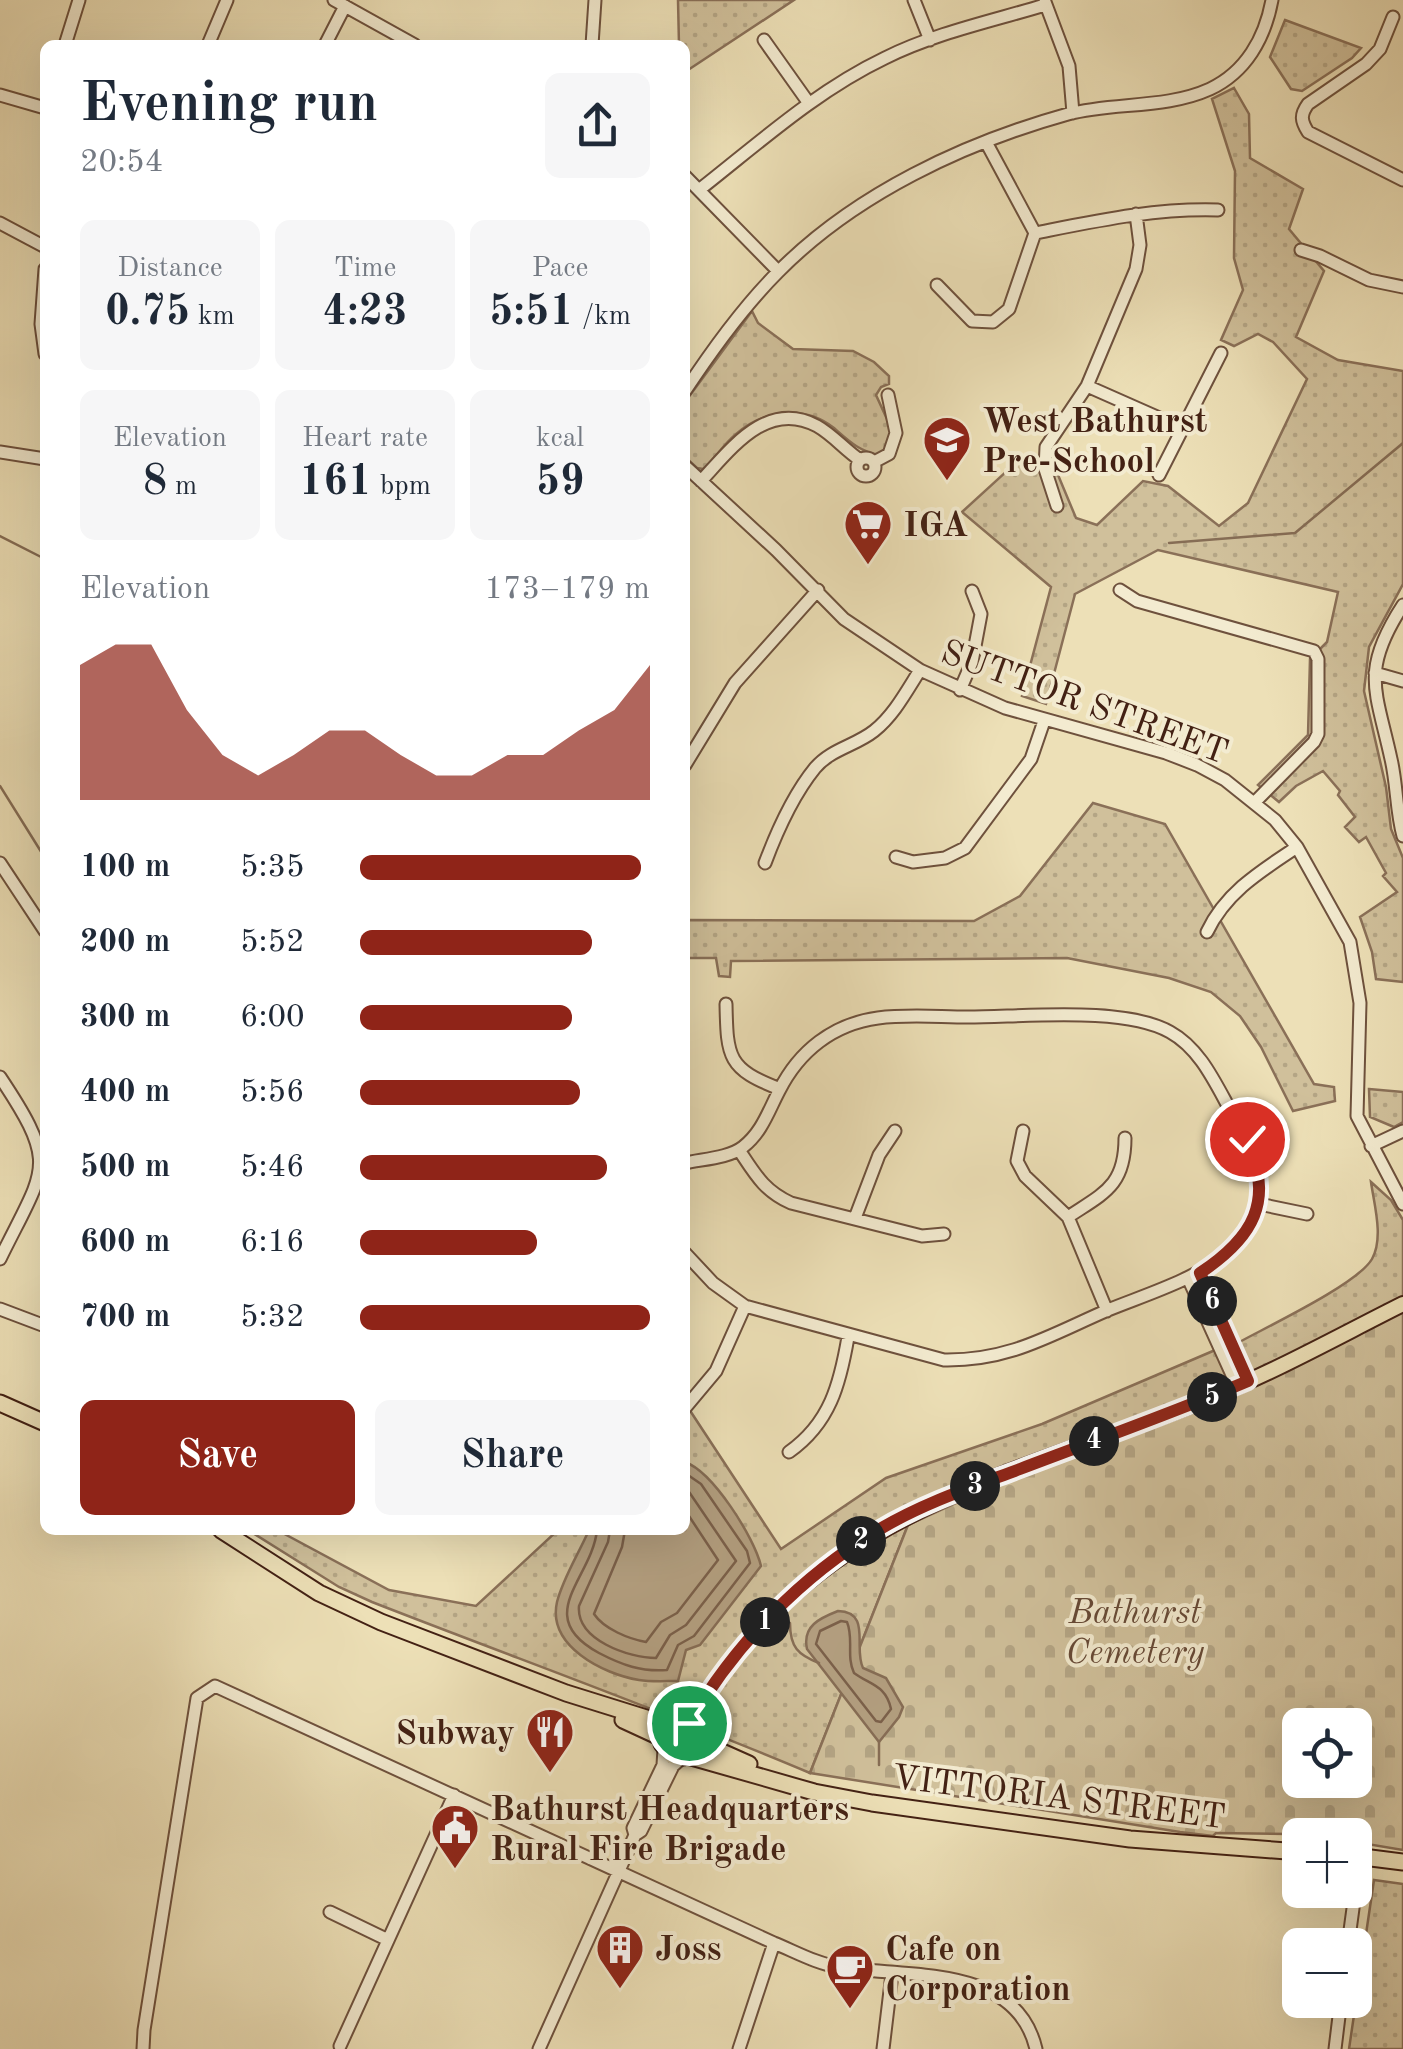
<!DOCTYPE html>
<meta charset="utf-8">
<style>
:root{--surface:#fff;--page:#f6f6f7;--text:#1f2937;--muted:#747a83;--accent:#8f2418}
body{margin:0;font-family:"Old Standard TT",serif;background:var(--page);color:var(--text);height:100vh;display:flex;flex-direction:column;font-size:38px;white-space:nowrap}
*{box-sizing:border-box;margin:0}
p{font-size:32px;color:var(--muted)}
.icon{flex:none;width:55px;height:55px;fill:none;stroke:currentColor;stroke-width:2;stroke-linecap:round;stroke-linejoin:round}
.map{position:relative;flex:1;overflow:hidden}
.details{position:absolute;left:40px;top:40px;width:650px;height:1495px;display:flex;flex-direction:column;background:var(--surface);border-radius:15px;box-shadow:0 10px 40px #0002}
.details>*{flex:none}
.controls{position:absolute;left:1282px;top:1708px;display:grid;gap:20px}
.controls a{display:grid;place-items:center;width:90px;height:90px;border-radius:15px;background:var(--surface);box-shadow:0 10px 40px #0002;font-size:50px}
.pin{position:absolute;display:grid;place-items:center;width:85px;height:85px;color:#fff;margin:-42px;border:5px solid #fff;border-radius:50%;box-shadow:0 2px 10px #0007}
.km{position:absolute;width:50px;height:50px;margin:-25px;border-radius:50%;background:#222;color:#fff;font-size:28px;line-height:50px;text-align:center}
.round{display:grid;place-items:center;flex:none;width:105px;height:105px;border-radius:15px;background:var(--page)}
.overview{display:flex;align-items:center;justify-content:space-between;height:170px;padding:0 40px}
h1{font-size:55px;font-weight:800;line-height:75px}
.figures{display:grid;grid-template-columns:repeat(3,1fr);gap:15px;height:170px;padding:10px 40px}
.figures div{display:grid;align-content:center;border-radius:15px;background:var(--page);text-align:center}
.figures b{font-size:42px;font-weight:800}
.figures small{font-size:28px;font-weight:400}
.figures p{font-size:28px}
.chart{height:280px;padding:20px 40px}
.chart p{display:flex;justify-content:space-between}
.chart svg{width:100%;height:180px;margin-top:10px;fill:var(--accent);opacity:.7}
.cta{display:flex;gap:20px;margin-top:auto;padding:20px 40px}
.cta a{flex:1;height:115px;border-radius:15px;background:var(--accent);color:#fff;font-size:40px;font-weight:800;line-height:115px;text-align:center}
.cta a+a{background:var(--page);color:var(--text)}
ul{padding:0 40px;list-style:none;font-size:32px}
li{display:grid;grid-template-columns:160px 120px 1fr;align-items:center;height:75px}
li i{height:25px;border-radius:12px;background:var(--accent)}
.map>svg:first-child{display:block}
</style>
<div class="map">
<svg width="1403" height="2049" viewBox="0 0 1403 2049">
<defs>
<pattern id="green-dots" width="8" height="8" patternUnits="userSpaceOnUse" patternTransform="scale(2.5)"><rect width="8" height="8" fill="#d0c09b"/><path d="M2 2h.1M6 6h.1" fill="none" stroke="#b4a585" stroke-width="1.8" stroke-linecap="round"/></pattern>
<pattern id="cemetery-stones" width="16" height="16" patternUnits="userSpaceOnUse" patternTransform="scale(2.5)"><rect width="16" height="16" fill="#d0c09b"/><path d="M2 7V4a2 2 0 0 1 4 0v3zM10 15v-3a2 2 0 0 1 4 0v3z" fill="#b4a585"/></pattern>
</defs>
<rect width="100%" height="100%" fill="#ede0b7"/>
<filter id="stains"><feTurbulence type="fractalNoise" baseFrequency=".002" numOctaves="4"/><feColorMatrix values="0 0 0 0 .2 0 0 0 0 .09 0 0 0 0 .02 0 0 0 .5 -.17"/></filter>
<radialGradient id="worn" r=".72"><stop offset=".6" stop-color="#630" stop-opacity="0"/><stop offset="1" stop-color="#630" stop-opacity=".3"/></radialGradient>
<path fill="url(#green-dots)" stroke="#8a7058" stroke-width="2.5" d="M678 0H794L685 72V45H679Z
M1285 20 1361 48 1352 58 1302 91 1291 89 1270 57Z
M1234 88 1249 114 1250 158 1303 189 1289 229 1324 271 1296 337 1338 360 1403 371V584L1369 647 1364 691 1386 787 1391 829 1403 858V982L1376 979 1372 952 1360 917 1397 892 1383 876 1386 873 1366 837 1359 842 1345 827 1355 817 1338 795 1340 791 1323 771 1296 786 1279 802 1258 785 1308 735 1310 659 1327 642 1338 592 1158 550 1075 594 1046 704 1022 696 1051 587 962 512 1019 460 1053 463 1076 518 1097 525 1143 481 1168 486 1219 526 1248 503 1307 379 1273 342 1258 334 1234 346 1221 340 1243 290 1234 258 1235 171 1212 99Z
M752 311 758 323 793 349 853 351 874 362 889 376V384L881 387 876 395 892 430 889 449 880 455C860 452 849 441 834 428 803 404 763 410 735 435 723 445 715 459 703 469L697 468 685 457V402Z
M1093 803 1165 824 1314 1084 1334 1087 1335 1101 1293 1111 1261 1047 1240 1016 1211 992 1169 978 1067 958 731 961 730 977 719 976 716 958H685V920L974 921 1020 896Z
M1369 1089 1403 1092V1122L1394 1127 1370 1117Z
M1371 1182 1391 1200 1403 1220V1304L1248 1381 1232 1346C1262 1329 1357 1285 1372 1259 1384 1238 1374 1204 1371 1182Z
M1220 1348 1237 1386 908 1525 810 1773C666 1712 518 1659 372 1602L339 1587 248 1530H277L389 1590 476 1606 558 1530H685V1403L781 1549 886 1478 1042 1424Z
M1374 1880 1403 1884V2049H1349Z"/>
<path fill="url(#cemetery-stones)" stroke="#8a7058" stroke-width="2.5" fill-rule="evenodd" d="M1403 1304V1850L1355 1842V1835L1216 1833 1213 1836 1180 1832 810 1773 908 1525 1083 1445 1207 1399ZM1300 1725H1355V1780H1300Z"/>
<path fill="#b39f80" stroke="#866d55" stroke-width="2.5" d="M685 1462C713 1472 754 1537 761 1566L700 1645 686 1650 678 1681C665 1681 651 1682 639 1680 603 1674 547 1646 557 1602 563 1578 579 1553 589 1530H685Z
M838 1611C872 1612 853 1648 863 1668L886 1678 903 1707 899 1717 879 1742 807 1649C802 1626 820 1618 838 1611Z"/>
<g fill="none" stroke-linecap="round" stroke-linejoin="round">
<path stroke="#7b604a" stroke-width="2.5" d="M597 1530C592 1579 531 1616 599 1653 622 1665 641 1672 667 1670L678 1645 694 1636 750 1563 747 1551 701 1484 685 1473
M610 1530 608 1542 579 1606C576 1640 629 1658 656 1658L670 1635 686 1625 736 1561 685 1486
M625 1530 622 1547 594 1614C604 1629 629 1639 646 1642L661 1622 677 1613 718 1560 685 1510
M841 1621 847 1622C854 1639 846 1656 854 1673 870 1685 886 1685 891 1709L881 1722 876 1721 816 1644 820 1631Z"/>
<path stroke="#866d55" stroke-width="2.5" d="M0 536 45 559
M1169 543 1295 533 1403 443
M0 786 45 858
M790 1623C790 1647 798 1655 819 1663
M879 1742V1765"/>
<g stroke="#6e513d" stroke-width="15">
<path id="minor" d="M334 0 415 45
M914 0 930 40
M1045 2 1069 66 1073 113
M1393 17 1380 49 1366 64 1308 104C1300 115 1301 121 1308 132L1403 180
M764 40 808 102
M65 45 79 0
M208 45 227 0
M325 45 345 6
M592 45 595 0
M0 95 45 108
M685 176 778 271
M699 190C759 143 816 91 885 58 935 33 992 21 1045 5
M0 223 45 247
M1035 233C1096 221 1155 208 1218 210
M1301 250 1320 256 1369 280 1403 287
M45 269 41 324 45 354
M937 285 972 321 993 322 1009 309 1035 233 986 142
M1087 386 1182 428
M685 391C712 350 743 307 778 272 855 194 964 143 1068 114 1114 102 1166 109 1210 89 1246 72 1265 38 1272 0
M0 452 45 459
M857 467a9 9 0 1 1 18 0a9 9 0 1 1-18 0Z
M874 462 889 454 896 433 888 395
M685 466 776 550 844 619 920 670 1005 708 1166 753 1197 765 1225 780 1275 820 1297 847 1350 942 1360 1003 1357 1116 1403 1204
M1159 475 1221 353
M701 481C731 449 767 399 817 426 833 435 845 450 860 460
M1057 506 1045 469 1046 447 1087 386 1136 269 1140 245 1136 214
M1120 590 1137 601 1314 651 1318 659V734L1314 742 1255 802
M1403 605C1360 671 1376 690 1391 759 1397 784 1396 811 1403 836
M1375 673 1403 681
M960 690 972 662 981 614 972 591
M685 765 735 683 818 590
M896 857 913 862 945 858 965 848 1031 759 1044 721
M0 863 45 931
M765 863C777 831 793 795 815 768 831 749 855 746 874 731 894 715 906 692 920 670
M1207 932C1226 892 1261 871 1297 847
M726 1004C727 1058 728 1069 780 1089
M0 1077C60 1167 45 1167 0 1259
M1023 1131 1017 1161 1025 1176 1068 1217 1107 1311
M1371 1146 1403 1131
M739 1150C755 1174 764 1191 791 1203L922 1236 944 1234
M685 1163C702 1159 729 1158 743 1147 762 1132 768 1112 779 1091 799 1051 833 1024 878 1018 907 1014 939 1017 968 1017 1022 1017 1124 1006 1170 1032 1201 1049 1216 1085 1233 1115 1241 1130 1252 1145 1256 1162 1280 1257 1174 1283 1108 1310 1050 1335 1010 1361 944 1360L745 1306 713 1283 685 1253
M1259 1204 1307 1214
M1068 1217C1104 1193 1125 1186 1125 1138
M855 1218 879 1155 895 1131
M1199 1273 1248 1381
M1188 1278 1237 1386
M0 1309 45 1326
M685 1408 716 1371 745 1306
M789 1452C830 1423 840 1384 848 1337
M635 1835 633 1828 663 1765 664 1749
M330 1912 388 1940
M1348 1945 1360 1857
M340 2046 454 1795
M143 2049 144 2030 197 1698 215 1686 774 1943C794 1951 817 1964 839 1967 907 1978 1016 1963 1036 2049
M539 2049 635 1835 641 1831 673 1766 683 1757
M739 2049 774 1943
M883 2049 892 1974
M1335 2049 1341 2000"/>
</g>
<g stroke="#432114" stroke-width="18">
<path id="major" d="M689 1723C813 1512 995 1482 1204 1400 1273 1373 1337 1337 1403 1304"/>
</g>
<g stroke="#432114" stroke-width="19">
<path id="highway" d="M0 1403 45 1423
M221 1530 319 1593 381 1622 566 1693 659 1722 689 1723 698 1737 713 1748 749 1764
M623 1720 662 1738
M664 1730 662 1744 672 1756 683 1757 695 1749
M688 1756 814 1792 872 1803 1130 1839 1300 1852
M1355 1856 1403 1862"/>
</g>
<use href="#minor" stroke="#f3ebd0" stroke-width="11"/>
<use href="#major" stroke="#ede0b7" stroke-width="14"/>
<use href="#highway" stroke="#ede0b7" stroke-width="15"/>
</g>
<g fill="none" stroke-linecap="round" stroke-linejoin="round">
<g stroke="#fff" stroke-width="20">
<path id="route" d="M689 1723C735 1644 801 1576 880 1529 924 1503 972 1487 1020 1469 1096 1440 1173 1413 1248 1381L1200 1273C1253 1238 1275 1201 1247 1139"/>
</g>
<use href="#route" stroke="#8f2418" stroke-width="12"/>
</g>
<defs>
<g id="school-pin" transform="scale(2.5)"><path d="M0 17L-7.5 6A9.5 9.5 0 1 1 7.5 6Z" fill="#8f2418" stroke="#f3ebd0"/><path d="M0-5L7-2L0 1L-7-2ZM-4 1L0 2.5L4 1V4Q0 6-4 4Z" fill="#fff"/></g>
<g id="supermarket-pin" transform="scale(2.5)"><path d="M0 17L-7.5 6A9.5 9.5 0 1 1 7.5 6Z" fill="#8f2418" stroke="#f3ebd0"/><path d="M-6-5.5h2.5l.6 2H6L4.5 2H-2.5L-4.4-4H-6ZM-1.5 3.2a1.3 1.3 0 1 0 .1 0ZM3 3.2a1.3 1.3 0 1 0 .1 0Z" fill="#fff"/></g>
<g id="restaurant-pin" transform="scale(2.5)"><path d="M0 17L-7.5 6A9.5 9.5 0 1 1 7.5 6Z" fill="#8f2418" stroke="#f3ebd0"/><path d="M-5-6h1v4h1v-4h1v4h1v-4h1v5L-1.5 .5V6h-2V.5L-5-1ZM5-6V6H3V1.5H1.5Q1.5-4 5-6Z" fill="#fff"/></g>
<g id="civic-pin" transform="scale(2.5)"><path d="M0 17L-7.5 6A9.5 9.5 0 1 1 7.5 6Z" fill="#8f2418" stroke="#f3ebd0"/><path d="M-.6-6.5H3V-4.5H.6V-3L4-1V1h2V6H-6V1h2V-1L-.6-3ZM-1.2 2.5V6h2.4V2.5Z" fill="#fff"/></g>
<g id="building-pin" transform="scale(2.5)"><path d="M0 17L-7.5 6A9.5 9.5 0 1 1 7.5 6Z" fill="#8f2418" stroke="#f3ebd0"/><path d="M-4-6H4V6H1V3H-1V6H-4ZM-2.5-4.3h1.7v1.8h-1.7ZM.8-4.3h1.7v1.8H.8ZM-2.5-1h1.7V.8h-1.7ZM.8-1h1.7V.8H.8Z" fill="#fff"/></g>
<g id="cafe-pin" transform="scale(2.5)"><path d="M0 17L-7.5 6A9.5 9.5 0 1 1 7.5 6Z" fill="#8f2418" stroke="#f3ebd0"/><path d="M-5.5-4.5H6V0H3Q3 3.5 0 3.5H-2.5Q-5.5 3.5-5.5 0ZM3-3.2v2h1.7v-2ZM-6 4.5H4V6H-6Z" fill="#fff"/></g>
</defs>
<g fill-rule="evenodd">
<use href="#school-pin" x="947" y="440"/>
<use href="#supermarket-pin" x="868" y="524"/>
<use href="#restaurant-pin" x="550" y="1732"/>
<use href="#civic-pin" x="455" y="1828"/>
<use href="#building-pin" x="620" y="1948"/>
<use href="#cafe-pin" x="850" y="1968"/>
</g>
<g text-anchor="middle" stroke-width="8" stroke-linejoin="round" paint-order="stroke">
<g font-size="35" font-weight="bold" fill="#432114" stroke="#f3ebd0" text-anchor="start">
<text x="982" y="432">West Bathurst<tspan x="982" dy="40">Pre-School</tspan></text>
<text x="903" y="536">IGA</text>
<text x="515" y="1744" text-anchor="end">Subway</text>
<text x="490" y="1820">Bathurst Headquarters<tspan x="490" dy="40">Rural Fire Brigade</tspan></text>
<text x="655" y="1960">Joss</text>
<text x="885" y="1960">Cafe on<tspan x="885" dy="40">Corporation</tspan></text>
</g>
<g font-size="35" fill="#432114" stroke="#f3ebd0">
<text transform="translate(1085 701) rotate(20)" y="12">SUTTOR STREET</text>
<text transform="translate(1059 1796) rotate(7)" y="12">VITTORIA STREET</text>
</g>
<g font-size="35" font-style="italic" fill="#664936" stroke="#f3ebd0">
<text x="1135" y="1623">Bathurst<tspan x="1135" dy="40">Cemetery</tspan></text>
</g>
</g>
<rect width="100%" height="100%" filter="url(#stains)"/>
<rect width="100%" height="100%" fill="url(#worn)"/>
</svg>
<div class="controls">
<a><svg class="icon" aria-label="locate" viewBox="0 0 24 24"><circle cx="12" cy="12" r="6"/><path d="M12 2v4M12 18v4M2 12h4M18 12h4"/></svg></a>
<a>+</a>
<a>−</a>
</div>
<div class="pin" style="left:689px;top:1723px;background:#1e9e55"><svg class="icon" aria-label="arrive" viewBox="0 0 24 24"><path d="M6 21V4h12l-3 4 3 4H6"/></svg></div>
<div class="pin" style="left:1247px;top:1139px;background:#d93025"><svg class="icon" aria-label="check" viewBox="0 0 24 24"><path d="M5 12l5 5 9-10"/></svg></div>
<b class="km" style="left:765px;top:1622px">1</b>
<b class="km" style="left:861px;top:1541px">2</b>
<b class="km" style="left:975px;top:1486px">3</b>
<b class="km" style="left:1094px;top:1441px">4</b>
<b class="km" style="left:1212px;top:1397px">5</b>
<b class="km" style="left:1212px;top:1301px">6</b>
<section class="details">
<div class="overview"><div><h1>Evening run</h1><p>20:54</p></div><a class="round"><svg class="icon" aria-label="share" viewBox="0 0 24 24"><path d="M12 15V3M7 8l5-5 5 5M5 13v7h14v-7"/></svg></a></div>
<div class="figures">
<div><p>Distance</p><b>0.75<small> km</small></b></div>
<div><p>Time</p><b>4:23</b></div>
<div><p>Pace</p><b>5:51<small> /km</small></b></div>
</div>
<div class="figures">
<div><p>Elevation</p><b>8<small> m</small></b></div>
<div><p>Heart rate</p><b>161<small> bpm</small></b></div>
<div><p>kcal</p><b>59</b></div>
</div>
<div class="chart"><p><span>Elevation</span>173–179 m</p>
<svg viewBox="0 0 160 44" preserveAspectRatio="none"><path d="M0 44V11L10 6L20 6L30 22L40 33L50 38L60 33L70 27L80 27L90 33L100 38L110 38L120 33L130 33L140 27L150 22L160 11V44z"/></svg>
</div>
<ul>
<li><b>100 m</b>5:35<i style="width:97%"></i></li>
<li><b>200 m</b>5:52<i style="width:80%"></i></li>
<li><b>300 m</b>6:00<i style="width:73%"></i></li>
<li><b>400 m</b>5:56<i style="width:76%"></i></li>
<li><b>500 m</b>5:46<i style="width:85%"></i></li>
<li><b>600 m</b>6:16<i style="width:61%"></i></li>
<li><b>700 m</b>5:32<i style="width:100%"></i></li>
</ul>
<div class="cta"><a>Save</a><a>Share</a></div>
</section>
</div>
